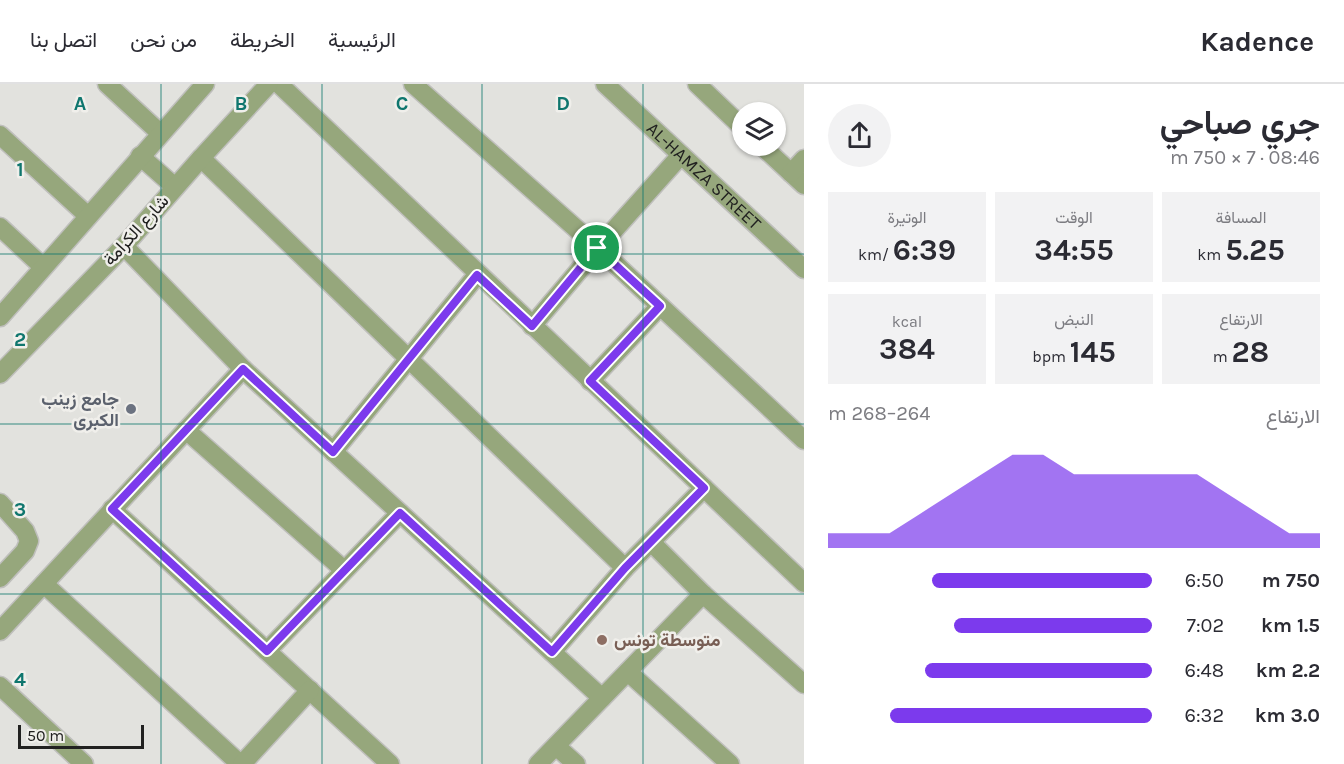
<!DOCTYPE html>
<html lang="ar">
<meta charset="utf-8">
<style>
:root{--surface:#fff;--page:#f2f2f3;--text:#2b2b33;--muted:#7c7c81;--line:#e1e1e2;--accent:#7c3aed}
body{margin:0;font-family:Karla,Vazirmatn,sans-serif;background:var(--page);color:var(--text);direction:rtl;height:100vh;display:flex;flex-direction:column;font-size:22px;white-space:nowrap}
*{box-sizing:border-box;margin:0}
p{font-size:20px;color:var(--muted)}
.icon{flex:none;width:33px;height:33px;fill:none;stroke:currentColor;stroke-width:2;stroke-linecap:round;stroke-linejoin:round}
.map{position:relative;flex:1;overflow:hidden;direction:ltr}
.panel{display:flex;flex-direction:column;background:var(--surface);width:540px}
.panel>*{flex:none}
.tools{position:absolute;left:732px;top:18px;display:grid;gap:12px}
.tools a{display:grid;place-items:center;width:54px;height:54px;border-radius:50%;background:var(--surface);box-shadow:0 2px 4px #0004;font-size:30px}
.scale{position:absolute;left:18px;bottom:15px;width:126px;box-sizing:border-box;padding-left:6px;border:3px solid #212120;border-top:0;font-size:16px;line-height:21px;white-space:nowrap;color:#212120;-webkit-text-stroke:4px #f0efeb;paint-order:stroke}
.pin{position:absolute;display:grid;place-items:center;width:51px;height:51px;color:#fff;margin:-26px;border:3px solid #fff;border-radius:50%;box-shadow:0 2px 6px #0007}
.round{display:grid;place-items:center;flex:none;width:63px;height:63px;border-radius:32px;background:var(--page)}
.head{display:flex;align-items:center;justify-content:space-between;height:102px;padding:0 24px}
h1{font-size:33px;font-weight:700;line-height:45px}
.stats{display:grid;grid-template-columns:repeat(3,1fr);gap:9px;height:102px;padding:6px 24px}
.stats div{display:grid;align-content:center;border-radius:0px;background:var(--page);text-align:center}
.stats b{font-size:30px;font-weight:700}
.stats small{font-size:16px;font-weight:400}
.stats p{font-size:16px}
.chart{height:168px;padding:12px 24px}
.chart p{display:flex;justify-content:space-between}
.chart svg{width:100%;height:108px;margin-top:6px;fill:var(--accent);opacity:.7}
ul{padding:0 24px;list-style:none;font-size:20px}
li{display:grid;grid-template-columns:96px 72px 1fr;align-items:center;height:45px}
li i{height:15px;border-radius:8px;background:var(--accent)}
header{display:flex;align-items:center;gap:36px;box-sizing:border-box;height:84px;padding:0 30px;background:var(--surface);border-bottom:2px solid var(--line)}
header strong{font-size:28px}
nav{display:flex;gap:33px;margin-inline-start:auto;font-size:21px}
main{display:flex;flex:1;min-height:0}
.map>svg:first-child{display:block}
</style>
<header>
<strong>Kadence</strong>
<nav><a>الرئيسية</a><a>الخريطة</a><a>من نحن</a><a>اتصل بنا</a></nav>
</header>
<main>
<section class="panel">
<div class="head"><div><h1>جري صباحي</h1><p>08:46 · 7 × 750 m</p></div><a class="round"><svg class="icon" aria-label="share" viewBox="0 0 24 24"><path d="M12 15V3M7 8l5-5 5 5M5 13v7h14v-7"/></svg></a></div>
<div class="stats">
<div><p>المسافة</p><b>5.25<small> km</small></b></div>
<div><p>الوقت</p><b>34:55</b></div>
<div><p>الوتيرة</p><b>6:39<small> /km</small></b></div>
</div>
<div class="stats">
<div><p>الارتفاع</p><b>28<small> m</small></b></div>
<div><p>النبض</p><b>145<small> bpm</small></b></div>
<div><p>kcal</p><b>384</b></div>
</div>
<div class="chart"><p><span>الارتفاع</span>264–268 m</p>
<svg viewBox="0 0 160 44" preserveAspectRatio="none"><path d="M0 44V38L10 38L20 38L30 30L40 22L50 14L60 6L70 6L80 14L90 14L100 14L110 14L120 14L130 22L140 30L150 38L160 38V44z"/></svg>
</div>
<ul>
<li><b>750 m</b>6:50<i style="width:68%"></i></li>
<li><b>1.5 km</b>7:02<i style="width:61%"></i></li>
<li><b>2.2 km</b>6:48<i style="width:70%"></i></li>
<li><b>3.0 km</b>6:32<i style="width:81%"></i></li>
</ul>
</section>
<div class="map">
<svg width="804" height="680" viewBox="0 0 804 680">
<rect width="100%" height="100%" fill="#e2e2de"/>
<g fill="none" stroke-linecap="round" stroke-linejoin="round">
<g stroke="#bfbfbc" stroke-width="21">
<g id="minor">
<path d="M107 0 160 49"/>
<path d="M279 0 804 499"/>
<path d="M413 0 598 164 804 356"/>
<path id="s1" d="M605 0 804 185"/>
<path d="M697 0 742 43"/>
<path d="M0 51 88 132"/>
<path d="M762 62 804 101"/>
<path d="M140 72 175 103"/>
<path d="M201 74 625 484"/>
<path d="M791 89 804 75"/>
<path d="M0 143 43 183"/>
<path d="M124 162 243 285 602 614"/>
<path d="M0 233 205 0"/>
<path d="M532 242 598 164 681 71"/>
<path d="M0 290 124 162 201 74 269 0"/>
<path d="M590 297 660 222"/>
<path d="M186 346 344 486"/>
<path d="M333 368 477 191"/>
<path d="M0 419 25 447 29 457 25 467 0 494"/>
<path d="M112 425 390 680"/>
<path d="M652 459 703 510 804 600"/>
<path d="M44 500 240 680"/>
<path d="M0 547 243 285"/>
<path d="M267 567 400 429"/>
<path d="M552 568 625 484 704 404"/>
<path d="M628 588 730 680"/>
<path d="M0 602 84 680"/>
<path d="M556 662 576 680"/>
<path d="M242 680 310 606"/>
<path d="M538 680 703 510"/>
</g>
</g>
<use href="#minor" stroke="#96a77c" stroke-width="18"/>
</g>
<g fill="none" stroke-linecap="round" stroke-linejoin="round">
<g stroke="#fff" stroke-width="12">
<path id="route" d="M597 164 660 222 590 297 704 404 625 484 552 568 400 429 267 567 112 425 243 285 333 368 477 191 532 242Z"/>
</g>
<use href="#route" stroke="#7c3aed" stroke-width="8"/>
</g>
<path fill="none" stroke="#0f766e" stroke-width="1.5" stroke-opacity="0.55" d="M161 0V680M322 0V680M482 0V680M643 0V680M0 170H804M0 340H804M0 510H804"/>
<circle fill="#6b7280" stroke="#f0efeb" stroke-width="2" cx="131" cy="325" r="6"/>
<circle fill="#8d6e63" stroke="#f0efeb" stroke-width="2" cx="602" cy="556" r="6"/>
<g text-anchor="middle" stroke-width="5" stroke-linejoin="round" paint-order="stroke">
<g font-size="18" fill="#212120" stroke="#f0efeb">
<text dy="6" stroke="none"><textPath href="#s1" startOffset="135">AL-HAMZA STREET</textPath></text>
<text transform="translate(136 146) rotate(-48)" y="6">شارع الكرامة</text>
</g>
<g font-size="18" font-weight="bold" fill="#5b616d" stroke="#f0efeb" text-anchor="end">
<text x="119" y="321">جامع زينب<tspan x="119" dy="21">الكبرى</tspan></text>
</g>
<g font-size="18" font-weight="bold" fill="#785e54" stroke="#f0efeb" text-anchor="start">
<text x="614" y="562">متوسطة تونس</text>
</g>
</g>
<g font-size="20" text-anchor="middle" font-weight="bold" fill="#0f766e" stroke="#f0efeb" stroke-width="5" stroke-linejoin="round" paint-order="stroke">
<text x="80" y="26">A</text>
<text x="241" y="26">B</text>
<text x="402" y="26">C</text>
<text x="563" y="26">D</text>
<text x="20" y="92">1</text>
<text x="20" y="262">2</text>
<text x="20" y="432">3</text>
<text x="20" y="602">4</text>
</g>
</svg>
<div class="tools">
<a><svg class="icon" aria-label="layers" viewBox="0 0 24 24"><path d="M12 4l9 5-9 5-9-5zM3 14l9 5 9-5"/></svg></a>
</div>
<div class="scale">50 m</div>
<div class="pin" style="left:597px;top:164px;background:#1e9e55"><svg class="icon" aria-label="arrive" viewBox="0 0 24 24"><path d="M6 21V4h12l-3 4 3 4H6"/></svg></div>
</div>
</main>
